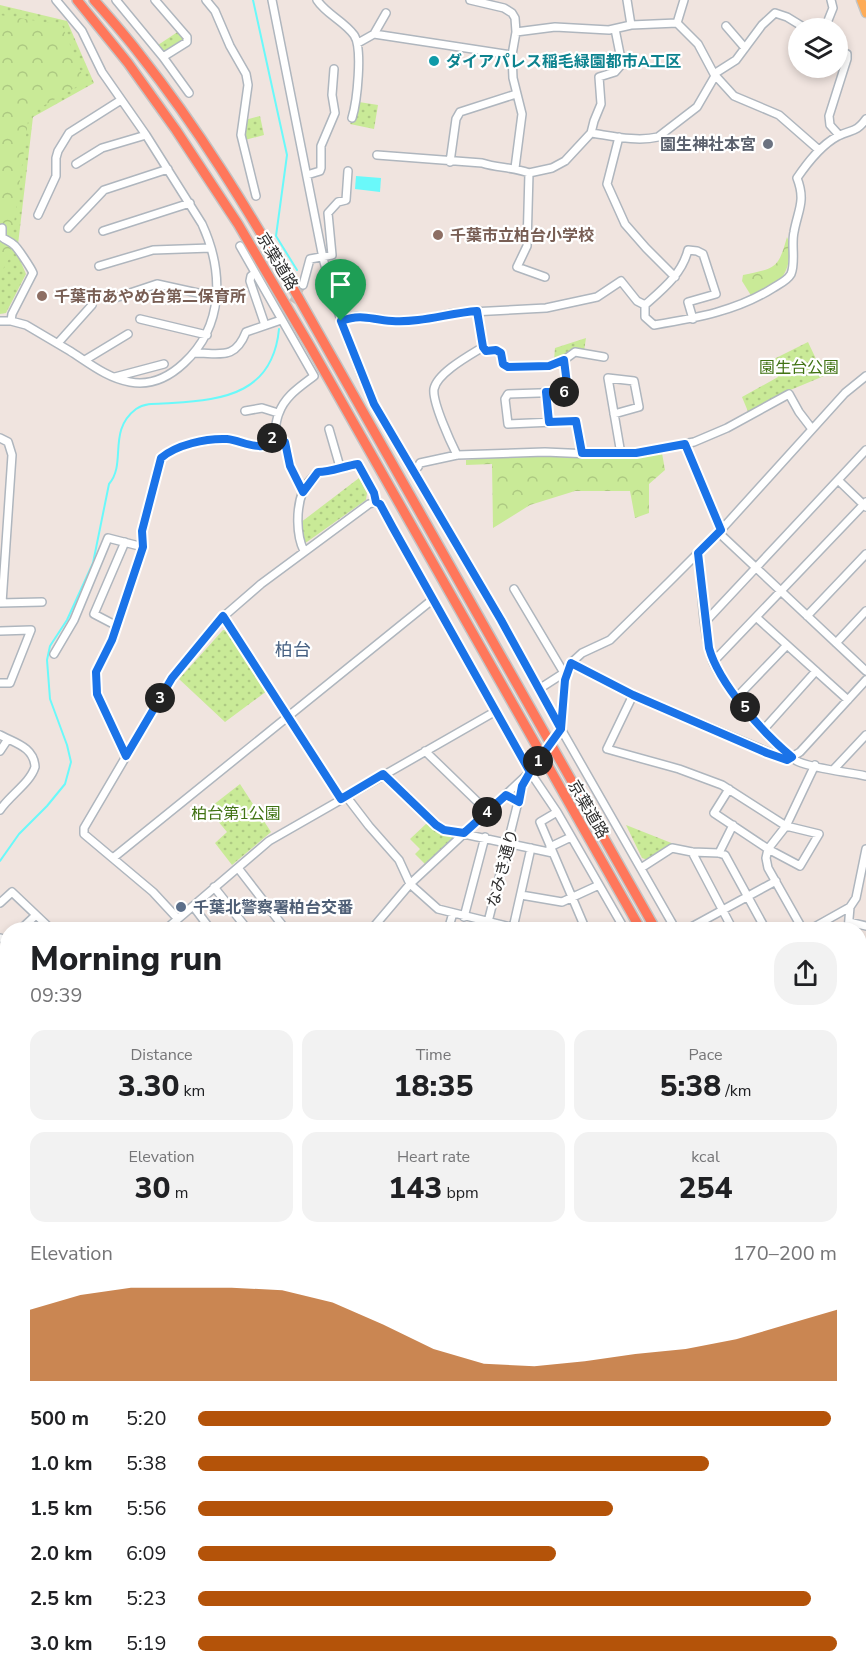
<!DOCTYPE html>
<meta charset="utf-8">
<style>
:root{--surface:#fff;--page:#f2f2f2;--text:#202124;--muted:#757577;--accent:#b45309}
body{margin:0;font-family:"Nunito Sans","Noto Sans JP",sans-serif;background:var(--page);color:var(--text);height:100vh;display:flex;flex-direction:column;font-size:22px;white-space:nowrap}
*{box-sizing:border-box;margin:0}
p{font-size:20px;color:var(--muted)}
.icon{flex:none;width:33px;height:33px;fill:none;stroke:currentColor;stroke-width:2;stroke-linecap:round;stroke-linejoin:round}
.map{position:relative;flex:1;overflow:hidden}
.sheet{position:absolute;left:0px;top:922px;width:867px;height:758px;display:flex;flex-direction:column;background:var(--surface);border-radius:24px 24px 0 0;box-shadow:0 3px 9px #0003}
.sheet>*{flex:none}
.controls{position:absolute;left:788px;top:18px;display:grid;gap:12px}
.controls a{display:grid;place-items:center;width:60px;height:60px;border-radius:50%;background:var(--surface);box-shadow:0 3px 9px #0003;font-size:30px}
.pin{position:absolute;display:grid;place-items:center;width:51px;height:51px;color:#fff;margin:-62px -26px;border-radius:50% 50% 50% 0;rotate:-45deg;box-shadow:0 0 6px #0007}
.pin .icon{rotate:45deg}
.km{position:absolute;width:30px;height:30px;margin:-15px;border-radius:50%;background:#222;color:#fff;font-size:16px;line-height:30px;text-align:center}
.round{display:grid;place-items:center;flex:none;width:63px;height:63px;border-radius:24px;background:var(--page)}
.overview{display:flex;align-items:center;justify-content:space-between;height:102px;padding:0 30px}
h1{font-size:33px;font-weight:800;line-height:45px}
.metrics{display:grid;grid-template-columns:repeat(3,1fr);gap:9px;height:102px;padding:6px 30px}
.metrics div{display:grid;align-content:center;border-radius:15px;background:var(--page);text-align:center}
.metrics b{font-size:30px;font-weight:800}
.metrics small{font-size:16px;font-weight:400}
.metrics p{font-size:16px}
.chart{height:168px;padding:12px 30px}
.chart p{display:flex;justify-content:space-between}
.chart svg{width:100%;height:108px;margin-top:6px;fill:var(--accent);opacity:.7}
ul{padding:0 30px;list-style:none;font-size:20px}
li{display:grid;grid-template-columns:96px 72px 1fr;align-items:center;height:45px}
li i{height:15px;border-radius:8px;background:var(--accent)}
.map>svg:first-child{display:block}
</style>
<div class="map">
<svg width="866" height="1679" viewBox="0 0 866 1679">
<defs>
<pattern id="grass-dots" width="8" height="8" patternUnits="userSpaceOnUse" patternTransform="scale(1.5)"><rect width="8" height="8" fill="#c9ea97"/><path d="M2 2h.1M6 6h.1" fill="none" stroke="#adc982" stroke-width="1.8" stroke-linecap="round"/></pattern>
<pattern id="forest-crowns" width="20" height="18" patternUnits="userSpaceOnUse" patternTransform="scale(1.5)"><rect width="20" height="18" fill="#c9ea97"/><path d="M2 6a3 3 0 1 1 6 0M12 15a3 3 0 1 1 6 0" fill="none" stroke="#adc982"/></pattern>
</defs>
<rect width="100%" height="100%" fill="#f0e4df"/>
<path fill="url(#grass-dots)" d="M0 5 67 21 94 83 33 117 17 253 26 274 6 313 0 314Z
M179 31 185 39 164 53 158 45Z
M359 102 378 105 374 129 350 124 354 119Z
M260 116 264 135 245 140V120Z
M586 338 584 351 554 360 555 348Z
M808 342 824 376 788 391 749 414 742 397 778 377 770 361Z
M359 478 367 493 366 500 304 544 300 523Z
M223 630 229 631 267 691 225 722 179 679Z
M240 784 271 832 232 865 215 843 227 832 208 809Z
M428 822 454 833 455 836 426 865 415 854 420 849 410 839Z
M626 825 674 844 651 861 642 858Z
M7 1223V1299L0 1287V1229Z
M860 1662 866 1664V1679H623V1672H756L777 1679 779 1673 860 1672Z"/>
<path fill="url(#forest-crowns)" d="M0 15 62 25 85 82 29 114 9 259 0 274Z
M787 237C790 243 789 249 789 256 788 281 771 286 752 297L742 281 743 275C775 268 778 270 787 237Z
M662 453 665 470 649 484V513L635 518 630 491H575L530 505 493 528 492 464 466 465V460C496 457 526 453 555 454 592 455 625 461 662 453Z"/>
<path fill="#e2f292" d="M790 1673H841L866 1679H787V1675Z"/>
<path fill="#6af9fa" d="M356 176 381 178 380 192 355 189Z"/>
<g fill="none" stroke-linecap="round" stroke-linejoin="round">
<path stroke="#6af9fa" stroke-width="2" d="M253 0 287 155 276 236 297 270
M0 861 19 834 47 806 65 784 71 762 67 745 50 699 47 660 50 646 67 620 93 563 109 484C127 463 107 431 136 409 146 402 160 404 172 403 226 400 273 392 279 329"/>
<path stroke="#c9bfbb" stroke-width="7" stroke-dasharray="7 3.5" stroke-linecap="butt" d="M281 320 303 285"/>
<g stroke="#afb6be" stroke-width="10">
<path id="minor" d="M116 0 163 57 189 93
M155 0 187 37V42L163 57
M206 0 215 11 230 46 246 74 248 85 241 135 256 196
M272 0 323 258 336 306 361 374 374 404 501 620 561 729 676 930
M317 0C326 14 344 21 354 35 363 48 357 102 352 118
M470 0 504 8 512 13 515 18 516 32 512 55 513 78 522 114 515 168
M627 0 631 25
M677 23 698 44 714 74 734 96 779 115 819 150
M726 26 745 48
M825 28 833 8 831 0
M516 32 555 27 609 30 631 25 677 23 684 0
M374 34 512 55
M358 43 374 34 386 13
M837 50 847 54V59L829 116 830 125 839 135
M714 74 736 60 762 25 775 13 787 17 805 28
M591 133C612 136 637 142 658 137L697 107 715 76
M619 137 607 184 625 224 646 248 675 277
M377 155 482 163C497 168 513 167 529 173L527 246 517 267 545 277
M450 162 456 119 460 112 516 94
M76 164 102 148 146 135
M529 173 552 168 565 161 591 133 594 121 601 104 599 77 615 72 622 64 615 29
M307 175 320 171 321 168V146L335 113 332 95 334 69
M38 215 56 176V158L58 151 69 133 121 100
M2 228V237C5 240 10 241 14 245 17 247 31 268 33 273L12 314 11 321
M68 228 104 190 168 169
M103 231 190 203
M99 266 153 250 211 248
M255 273 251 276 250 281 265 325
M303 285 310 259 332 255 328 213 338 202 346 200 348 171
M115 298 157 284 216 297
M645 305V317L654 325C696 318 737 311 773 288 779 284 787 281 791 274 796 262 791 245 794 232 798 210 806 201 797 178 808 162 821 145 838 136 852 129 856 133 866 119
M140 319 207 335
M0 321H11L26 325C41 334 55 342 70 351 89 363 107 378 130 382 151 386 168 378 184 363 224 326 224 272 202 224L146 135 102 72 82 31 56 0
M341 321 357 316 392 321 426 319 452 313 546 308 597 297 621 281 637 301 645 305C663 289 682 274 688 250L697 251 703 254 716 294 688 302 693 319
M58 343 92 305
M483 347 486 351 496 350 501 353 503 364 508 367 549 366 564 360
M195 353C221 353 235 360 246 332L281 320
M85 360 128 334
M115 377 164 364
M546 392 549 422
M245 411 262 408 278 413
M614 414 639 407 634 381 608 378 621 454
M329 429 340 467
M273 436 285 442 290 466 303 492
M0 438 8 442 12 455 2 603
M685 444 721 530
M582 453 576 421 508 424 505 399 508 394 569 392 564 360 575 352 604 357
M457 455C451 443 432 402 434 389 437 373 470 355 483 347L477 311
M412 470 418 467 420 463 457 455 545 452 590 454 636 453 694 442 727 428 789 394 799 412 812 429
M838 480 866 507
M718 532 866 671
M304 551C296 535 296 508 303 491 306 483 313 477 318 472 331 471 344 466 358 464L374 493 376 502 380 504 393 528 530 772 557 812 625 930
M698 553C702 585 702 633 713 662 721 681 780 754 799 762 816 769 847 772 866 776
M514 589 564 673
M0 603 42 602
M807 616 866 554
M223 617 341 799
M756 617 848 700
M706 621 866 450
M117 626 94 614 125 542
M0 631 31 630 10 683H0
M836 643 866 611
M54 654 74 620 108 538 143 547
M713 662 866 502
M571 663 633 695 787 760 800 752 866 680
M539 689 567 671
M633 695 607 749 679 769 722 785 786 826 819 834 800 866 768 849 714 813 729 789
M737 697 787 645
M561 729 565 680 571 663 582 653 610 640 669 582 721 530 845 393 866 376
M764 729 816 671
M0 735C15 743 34 747 35 767 30 783 10 795 0 810
M0 751 8 739
M425 751 488 812
M126 756 97 694 96 672 112 640 143 547 142 530 161 458C179 443 213 437 236 441 245 442 256 448 264 446 277 441 274 424 279 413 285 396 300 387 314 376L240 246
M834 769 866 735
M383 774 436 825 445 830 553 853
M346 796 369 826 399 860 410 884 438 909 523 930
M557 812 540 822 586 930
M550 847 571 837
M692 852 733 930
M719 853 733 825
M113 858 432 600
M238 868 286 930
M641 868 672 848 692 852 719 853 725 855 766 930
M214 887 248 930
M521 895 562 902 599 885
M0 903 12 892 52 930
M193 906 211 930
M464 917 485 837
M178 919 153 892 84 834V828L172 678 223 617 261 584 369 504 376 502
M849 922 866 926
M513 928 531 848
M20 930 36 915
M165 930 269 841 496 711
M371 930 410 884 530 772
M448 930 453 913
M486 930 522 786 526 779
M686 930 776 881
M803 930 768 868 766 858 768 849 786 826 815 765
M809 930 850 907
M848 930 850 907 856 898 866 849
M0 938 8 940
M860 956 866 957
M860 1067 866 1050
M0 1070 8 1064
M0 1083 8 1094
M0 1145 8 1156
M860 1163 866 1169
M0 1208 8 1203
M860 1255 866 1266
M0 1293 8 1305
M860 1321 866 1311
M0 1340 8 1335
M0 1352 3 1356 0 1360
M860 1359 866 1362
M0 1397 8 1387
M0 1428 8 1438
M860 1432 863 1434 864 1446 860 1457
M860 1478 866 1481
M0 1521 7 1534
M860 1532 866 1517
M860 1536 866 1539
M860 1569 866 1572
M0 1571 8 1566
M860 1593 866 1595
M0 1604 8 1600
M860 1626 866 1628
M0 1640 8 1635
M860 1659H861L866 1647
M0 1672 3 1679
M763 1672H773
M153 1679 158 1672
M224 1679 236 1672
M310 1679 312 1672
M345 1679 348 1672
M373 1679 376 1672
M402 1679 406 1672
M445 1679 451 1672
M499 1679V1672
M554 1679 559 1672
M572 1679V1672
M604 1679V1672"/>
</g>
<g stroke="#c4c4c4" stroke-width="11">
<path id="major" d="M861 0 866 13"/>
</g>
<g stroke="#c4c4c4" stroke-width="12">
<path id="highway" d="M77 0 128 63 176 130 238 224 310 346 641 930
M94 0C110 18 126 36 141 56 198 128 247 208 293 288L656 930
M860 1186 866 1192
M860 1204 866 1210"/>
</g>
<use href="#minor" stroke="#fff" stroke-width="7"/>
<use href="#major" stroke="#feab56" stroke-width="8"/>
<use href="#highway" stroke="#ff775b" stroke-width="9"/>
<g stroke="#afb6be" stroke-width="10" stroke-linecap="butt">
<path id="minor-bridge" d="M530 772 561 729
M860 1234 866 1247"/>
</g>
<use href="#minor-bridge" stroke="#fff" stroke-width="7"/>
</g>
<g fill="none" stroke-linecap="round" stroke-linejoin="round">
<g stroke="#fff" stroke-width="12">
<path id="route" d="M341 321 374 404 501 620 561 729 530 772 393 528 380 504 376 502 374 493 358 464C344 466 331 472 318 472L303 492 290 466 285 442 273 436C271 442 266 447 259 446 248 446 238 440 227 439 206 438 176 445 161 458L142 531 143 547 112 640 96 672 97 694 126 756 172 678 223 616 341 799 383 774 436 825 444 830 464 833 506 795 519 802 522 786 530 772 561 729 565 680 571 663 633 695 767 753 787 760 792 757C763 733 719 684 709 648L698 553 721 530 685 444 636 453H582L576 421 549 422 546 392H568L564 360 549 366 508 367 503 364 501 353 496 350 486 351 483 347 477 311C449 313 421 323 392 321 370 320 364 313 341 321"/>
</g>
<use href="#route" stroke="#1a73e8" stroke-width="8"/>
</g>
<circle fill="#0f9aa8" stroke="#fff" stroke-width="2" cx="434" cy="61" r="6"/>
<circle fill="#6b7280" stroke="#fff" stroke-width="2" cx="768" cy="144" r="6"/>
<g fill="#8d6e63" stroke="#fff" stroke-width="2">
<circle cx="438" cy="235" r="6"/>
<circle cx="42" cy="296" r="6"/>
</g>
<circle fill="#5c6f8a" stroke="#fff" stroke-width="2" cx="181" cy="907" r="6"/>
<g text-anchor="middle" stroke-width="4.5" stroke-linejoin="round" paint-order="stroke">
<g font-size="16" font-weight="bold" fill="#0d838f" stroke="#fff" text-anchor="start">
<text x="446" y="67">ダイアパレス稲毛緑園都市A工区</text>
</g>
<g font-size="16" font-weight="bold" fill="#5b616d" stroke="#fff" text-anchor="end">
<text x="756" y="150">園生神社本宮</text>
</g>
<g font-size="16" font-weight="bold" fill="#785e54" stroke="#fff" text-anchor="start">
<text x="450" y="241">千葉市立柏台小学校</text>
<text x="54" y="302">千葉市あやめ台第二保育所</text>
</g>
<g font-size="16" fill="#2d2d2d" stroke="#fff">
<text transform="translate(278 261) rotate(59)" y="6">京葉道路</text>
<text transform="translate(589 809) rotate(60)" y="6">京葉道路</text>
<text transform="translate(502 868) rotate(-75)" y="6">なみき通り</text>
</g>
<g font-size="16" fill="#417314" stroke="#fff">
<text x="799" y="373">園生台公園</text>
<text x="236" y="819">柏台第1公園</text>
</g>
<g font-size="16" font-weight="bold" fill="#4e5e75" stroke="#fff" text-anchor="start">
<text x="193" y="913">千葉北警察署柏台交番</text>
</g>
<g font-size="18" fill="#486283" stroke="#fff">
<text x="293" y="656">柏台</text>
</g>
</g>
</svg>
<div class="controls">
<a><svg class="icon" aria-label="layers" viewBox="0 0 24 24"><path d="M12 4l9 5-9 5-9-5zM3 14l9 5 9-5"/></svg></a>
</div>
<div class="pin" style="left:341px;top:321px;background:#1e9e55"><svg class="icon" aria-label="arrive" viewBox="0 0 24 24"><path d="M6 21V4h12l-3 4 3 4H6"/></svg></div>
<b class="km" style="left:538px;top:761px">1</b>
<b class="km" style="left:272px;top:438px">2</b>
<b class="km" style="left:160px;top:698px">3</b>
<b class="km" style="left:487px;top:812px">4</b>
<b class="km" style="left:745px;top:707px">5</b>
<b class="km" style="left:564px;top:392px">6</b>
<section class="sheet">
<div class="overview"><div><h1>Morning run</h1><p>09:39</p></div><a class="round"><svg class="icon" aria-label="share" viewBox="0 0 24 24"><path d="M12 15V3M7 8l5-5 5 5M5 13v7h14v-7"/></svg></a></div>
<div class="metrics">
<div><p>Distance</p><b>3.30<small> km</small></b></div>
<div><p>Time</p><b>18:35</b></div>
<div><p>Pace</p><b>5:38<small> /km</small></b></div>
</div>
<div class="metrics">
<div><p>Elevation</p><b>30<small> m</small></b></div>
<div><p>Heart rate</p><b>143<small> bpm</small></b></div>
<div><p>kcal</p><b>254</b></div>
</div>
<div class="chart"><p><span>Elevation</span>170–200 m</p>
<svg viewBox="0 0 160 44" preserveAspectRatio="none"><path d="M0 44V15L10 9L20 6L30 6L40 6L50 7L60 12L70 21L80 31L90 37L100 38L110 36L120 33L130 31L140 27L150 21L160 15V44z"/></svg>
</div>
<ul>
<li><b>500 m</b>5:20<i style="width:99%"></i></li>
<li><b>1.0 km</b>5:38<i style="width:80%"></i></li>
<li><b>1.5 km</b>5:56<i style="width:65%"></i></li>
<li><b>2.0 km</b>6:09<i style="width:56%"></i></li>
<li><b>2.5 km</b>5:23<i style="width:96%"></i></li>
<li><b>3.0 km</b>5:19<i style="width:100%"></i></li>
</ul>
</section>
</div>
